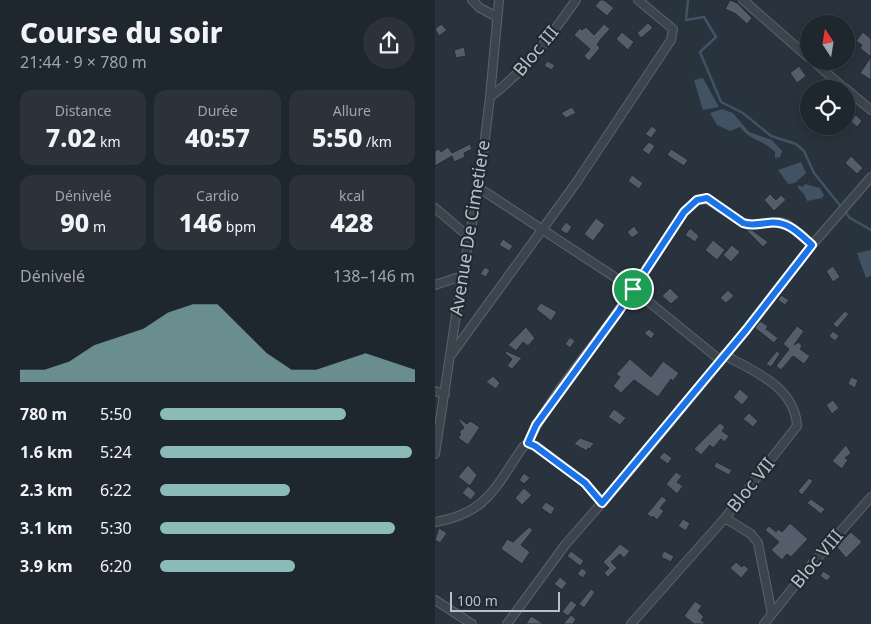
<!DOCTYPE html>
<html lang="fr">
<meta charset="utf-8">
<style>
:root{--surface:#1e262e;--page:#2b323a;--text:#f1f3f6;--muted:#a1a5aa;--line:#3c434a;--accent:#8bbbb9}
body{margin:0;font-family:"Noto Sans",sans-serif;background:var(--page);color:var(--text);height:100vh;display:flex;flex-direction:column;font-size:19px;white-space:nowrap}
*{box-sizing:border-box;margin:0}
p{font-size:16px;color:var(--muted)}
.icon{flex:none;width:28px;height:28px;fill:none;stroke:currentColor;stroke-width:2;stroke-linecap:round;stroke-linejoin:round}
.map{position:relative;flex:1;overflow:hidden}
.details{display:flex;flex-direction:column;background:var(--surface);width:435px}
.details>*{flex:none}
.needle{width:32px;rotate:348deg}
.controls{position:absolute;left:365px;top:15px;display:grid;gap:10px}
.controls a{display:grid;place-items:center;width:55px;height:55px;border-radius:50%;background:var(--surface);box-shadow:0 2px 12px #0003,0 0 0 1px var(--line);font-size:25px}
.scale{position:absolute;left:15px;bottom:12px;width:110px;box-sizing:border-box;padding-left:5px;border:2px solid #b8c0c8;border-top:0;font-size:14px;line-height:18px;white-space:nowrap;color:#b8c0c8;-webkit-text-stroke:4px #212a33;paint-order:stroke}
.pin{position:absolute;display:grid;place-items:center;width:42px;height:42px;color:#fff;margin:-21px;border:2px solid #fff;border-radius:50%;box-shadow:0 1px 5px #0007}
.round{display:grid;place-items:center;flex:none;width:52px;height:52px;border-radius:26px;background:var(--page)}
.overview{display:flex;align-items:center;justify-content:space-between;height:85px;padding:0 20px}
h1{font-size:28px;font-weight:800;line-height:38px}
.figures{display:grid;grid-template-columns:repeat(3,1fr);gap:8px;height:85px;padding:5px 20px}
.figures div{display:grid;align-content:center;border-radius:12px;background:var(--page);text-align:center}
.figures b{font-size:25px;font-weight:800}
.figures small{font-size:14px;font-weight:400}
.figures p{font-size:14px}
.chart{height:140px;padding:10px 20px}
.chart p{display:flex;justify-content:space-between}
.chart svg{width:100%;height:90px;margin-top:5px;fill:var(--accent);opacity:.7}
ul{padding:0 20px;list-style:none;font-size:16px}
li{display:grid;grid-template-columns:80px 60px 1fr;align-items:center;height:38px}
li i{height:12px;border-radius:6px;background:var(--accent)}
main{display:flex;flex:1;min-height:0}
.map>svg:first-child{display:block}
</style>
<main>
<section class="details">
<div class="overview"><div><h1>Course du soir</h1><p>21:44 · 9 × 780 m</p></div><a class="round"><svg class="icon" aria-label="share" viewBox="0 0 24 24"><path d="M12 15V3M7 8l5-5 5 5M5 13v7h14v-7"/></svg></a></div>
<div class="figures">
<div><p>Distance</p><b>7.02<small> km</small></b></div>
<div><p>Durée</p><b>40:57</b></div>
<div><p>Allure</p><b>5:50<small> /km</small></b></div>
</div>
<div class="figures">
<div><p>Dénivelé</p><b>90<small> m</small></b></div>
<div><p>Cardio</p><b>146<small> bpm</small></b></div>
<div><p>kcal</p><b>428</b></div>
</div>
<div class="chart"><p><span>Dénivelé</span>138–146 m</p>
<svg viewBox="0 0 160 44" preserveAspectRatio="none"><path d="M0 44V38L10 38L20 34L30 26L40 22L50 18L60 10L70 6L80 6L90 18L100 30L110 38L120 38L130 34L140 30L150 34L160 38V44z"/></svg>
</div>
<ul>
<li><b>780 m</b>5:50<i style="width:73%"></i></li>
<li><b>1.6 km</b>5:24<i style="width:99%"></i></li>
<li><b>2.3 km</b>6:22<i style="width:51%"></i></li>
<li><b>3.1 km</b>5:30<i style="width:92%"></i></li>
<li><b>3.9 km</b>6:20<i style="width:53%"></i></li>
</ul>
</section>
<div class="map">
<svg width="436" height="624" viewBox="0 0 436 624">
<rect width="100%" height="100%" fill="#28333d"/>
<path fill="#405264" d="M268 78 284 107 268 110 259 80Z
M287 109 298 113 314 132 337 140 347 151 345 157 340 158V152C329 140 315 141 305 127L295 131 282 125 275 113Z
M366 162 371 173 360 183 353 184 343 170Z
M370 184 385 188 389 195 387 198 372 201 369 194 363 188V185L368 187Z
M436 250V276L431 278 422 253Z"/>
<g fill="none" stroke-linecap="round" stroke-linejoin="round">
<path stroke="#405264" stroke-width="2.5" d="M253 0 251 20 269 17 281 37 265 52 286 102 308 113 336 136 361 144 369 151 379 173 415 218 436 230"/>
</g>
<path fill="#545e6a" stroke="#232c35" d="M165 0H169L179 8 172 16 160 6Z
M295 0 302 3 317 18 312 24 301 14 290 9Z
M213 23 218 28 206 38 202 33Z
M6 24 12 30 4 36 0 29Z
M169 24 175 29 165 40 162 45 165 48 154 61 149 56 155 49 139 35 145 28 147 30 151 27 159 35Z
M187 32 199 42 193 50 181 39Z
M428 32 436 39V80L425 73 436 57 425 48 427 45 421 41Z
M29 47 31 56 21 58 19 50Z
M112 61 120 65 117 70 109 66Z
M364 66 371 76 362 83 355 73Z
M137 107 141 113 131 118 126 113Z
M421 115 427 121 422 127 415 121Z
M217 126 222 130 216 138 210 134Z
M214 142 220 146 214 155 207 150Z
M35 144 37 149 29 153 30 157 19 162 17 156 0 166V151L4 149 6 152 13 147 17 153Z
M236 149 253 160 249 166 232 155Z
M416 156 428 168 422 174 410 163Z
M197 175 208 183 204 189 193 181Z
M335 194 341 200 346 195 351 200 339 211 329 200Z
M161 218 170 225 158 241 149 234Z
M131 222 137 227 132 234 125 230Z
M199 226 204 233 197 238 192 232Z
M255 228 264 236 260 242 250 235Z
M311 230H317L333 242 328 247Z
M68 239 78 246 74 251 64 245Z
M278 240 290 250 282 260 270 250Z
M297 245 305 252 296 262 288 255Z
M398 266 405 277 398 282 391 271Z
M50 267 55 270 51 277 45 274Z
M235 288 244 297 236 304 227 296Z
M293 290 299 296 291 303 285 298Z
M346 295 354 300 350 305 343 300Z
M106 303 122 312 116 321 101 309Z
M410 311 414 314 402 328 398 324Z
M325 321 333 326 331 329 343 338 339 343 320 328Z
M362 326 369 331 359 345 364 342 367 346 365 349 375 356 369 364 358 356 346 370 341 366 354 349 348 344Z
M91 327 100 338 93 346 88 342 81 351 73 345Z
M214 329 220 334 216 339 209 333Z
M398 331 404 336 400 341 394 336Z
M135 337 140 341 135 348 130 344Z
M71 351 87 358 77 369 72 366 77 359 70 353Z
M342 351 345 354 336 367 331 364Z
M195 359 216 377 228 361 244 373 238 381 236 379 223 397 199 380 186 393 178 386 185 377 181 374Z
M58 376 65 383 61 389 51 382Z
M416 377 423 380 420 388 413 384Z
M305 389 314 397 307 405 298 397Z
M398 400 404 408 397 414 391 405Z
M179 409 191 418 185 425 173 417Z
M314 413 323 421 318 427 308 419Z
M22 417 32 424 35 421 45 427 33 445 23 438 26 434 24 432 29 428Z
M285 423 290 427 287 431 294 436 290 442 286 439 278 448 275 445 266 455 259 449Z
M145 438 159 443 155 449 153 448 152 451 139 444Z
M411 445 416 453 410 458 413 460 407 469 397 461Z
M229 452 237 458 233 464 224 458Z
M281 462 297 470 294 475 279 467Z
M33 465 42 475 35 486 23 477Z
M241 472 247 476 242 482 248 486 242 494 231 484Z
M89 473 95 478 89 484 84 480Z
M374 478 378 481 367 495 363 491Z
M33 486 41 493 36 500 27 493Z
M89 488 97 495 87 505 80 498Z
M227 496 232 500 225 508 229 511 222 520 218 516 217 518 212 514Z
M376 499 390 509 386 514 372 503Z
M111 502 120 508 116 515 106 508Z
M248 519 255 523 251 531 243 526Z
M355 523 373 539 356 557 352 554 347 560 336 550 344 542 330 530 334 526 341 532 343 529 347 532Z
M94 527 98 530 86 545 95 552 87 564 66 549 72 539 78 542Z
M4 528 12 533 5 543 0 540Z
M416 532 427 542 411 558 401 546Z
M185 544 195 551 189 558 185 554 176 562 182 568 173 577 169 573 174 568 168 562Z
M136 551 149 561 145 566 132 556Z
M229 551 239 556 236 562 226 557Z
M301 562 307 567 309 565 314 569 306 578 295 568Z
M147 568 152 572 148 578 142 574Z
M388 571 396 576 392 581 385 576Z
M125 577 132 583 127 590 119 584Z
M156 589 160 592 149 608 144 604Z
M136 600 142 605 133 616 127 612Z
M260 601 267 606 263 611 269 617 266 620 271 624H259L249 616Z
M136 615 141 619 138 624H128Z
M96 616 109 624H91Z"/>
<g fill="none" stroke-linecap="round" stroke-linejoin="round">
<g stroke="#5a636b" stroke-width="10">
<path id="street" d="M37 0 45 8 62 17
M308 0 374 58
M378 61 410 89
M411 89 436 110
M55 97C93 68 114 38 141 0
M44 188 198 289 285 360
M0 208 34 237
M0 285 27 276
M16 355 141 183 236 40 238 29 203 0
M0 391 10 394
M93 443C115 395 153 355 183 311 206 279 227 245 249 212L262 200 272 199 308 223 314 225 345 222 352 224 377 245
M0 454 27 276 44 188 55 97 64 0
M290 518 316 534 323 543 337 614
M0 522C53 513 60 487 88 447L93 443 101 446 150 483 167 503
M0 600 37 624
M72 624 130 545 192 474 311 330 377 245 436 177
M196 624 290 518 362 426C360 387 319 371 289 355
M329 624 377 564 436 497"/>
</g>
<use href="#street" stroke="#3c454d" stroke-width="8"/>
</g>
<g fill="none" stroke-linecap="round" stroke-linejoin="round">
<g stroke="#fff" stroke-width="10">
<path id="route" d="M272 198 308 223C316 226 324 224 332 223 352 220 363 232 377 245L311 330 167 503 150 483 100 446 93 443 101 425 184 311 249 212 262 200Z"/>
</g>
<use href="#route" stroke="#1a73e8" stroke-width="6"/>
</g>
<g text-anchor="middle" stroke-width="4.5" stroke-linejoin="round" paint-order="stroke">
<g font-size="18" fill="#b8c0c8" stroke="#212a33">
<text transform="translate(101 51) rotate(-50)" y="6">Bloc III</text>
<text transform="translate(35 228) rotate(-81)" y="6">Avenue De Cimetiere</text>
<text transform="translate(316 485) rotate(-51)" y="6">Bloc VII</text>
<text transform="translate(382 559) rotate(-50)" y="6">Bloc VIII</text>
</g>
</g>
</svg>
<div class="controls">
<a><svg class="needle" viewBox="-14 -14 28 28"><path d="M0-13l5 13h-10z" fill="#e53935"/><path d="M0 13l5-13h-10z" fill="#a1a5aa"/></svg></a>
<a><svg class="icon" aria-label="locate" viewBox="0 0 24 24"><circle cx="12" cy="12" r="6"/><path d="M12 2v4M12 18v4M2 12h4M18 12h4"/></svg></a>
</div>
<div class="scale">100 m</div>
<div class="pin" style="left:198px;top:289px;background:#1e9e55"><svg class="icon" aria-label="arrive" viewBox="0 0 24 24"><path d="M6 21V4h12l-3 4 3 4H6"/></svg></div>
</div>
</main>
